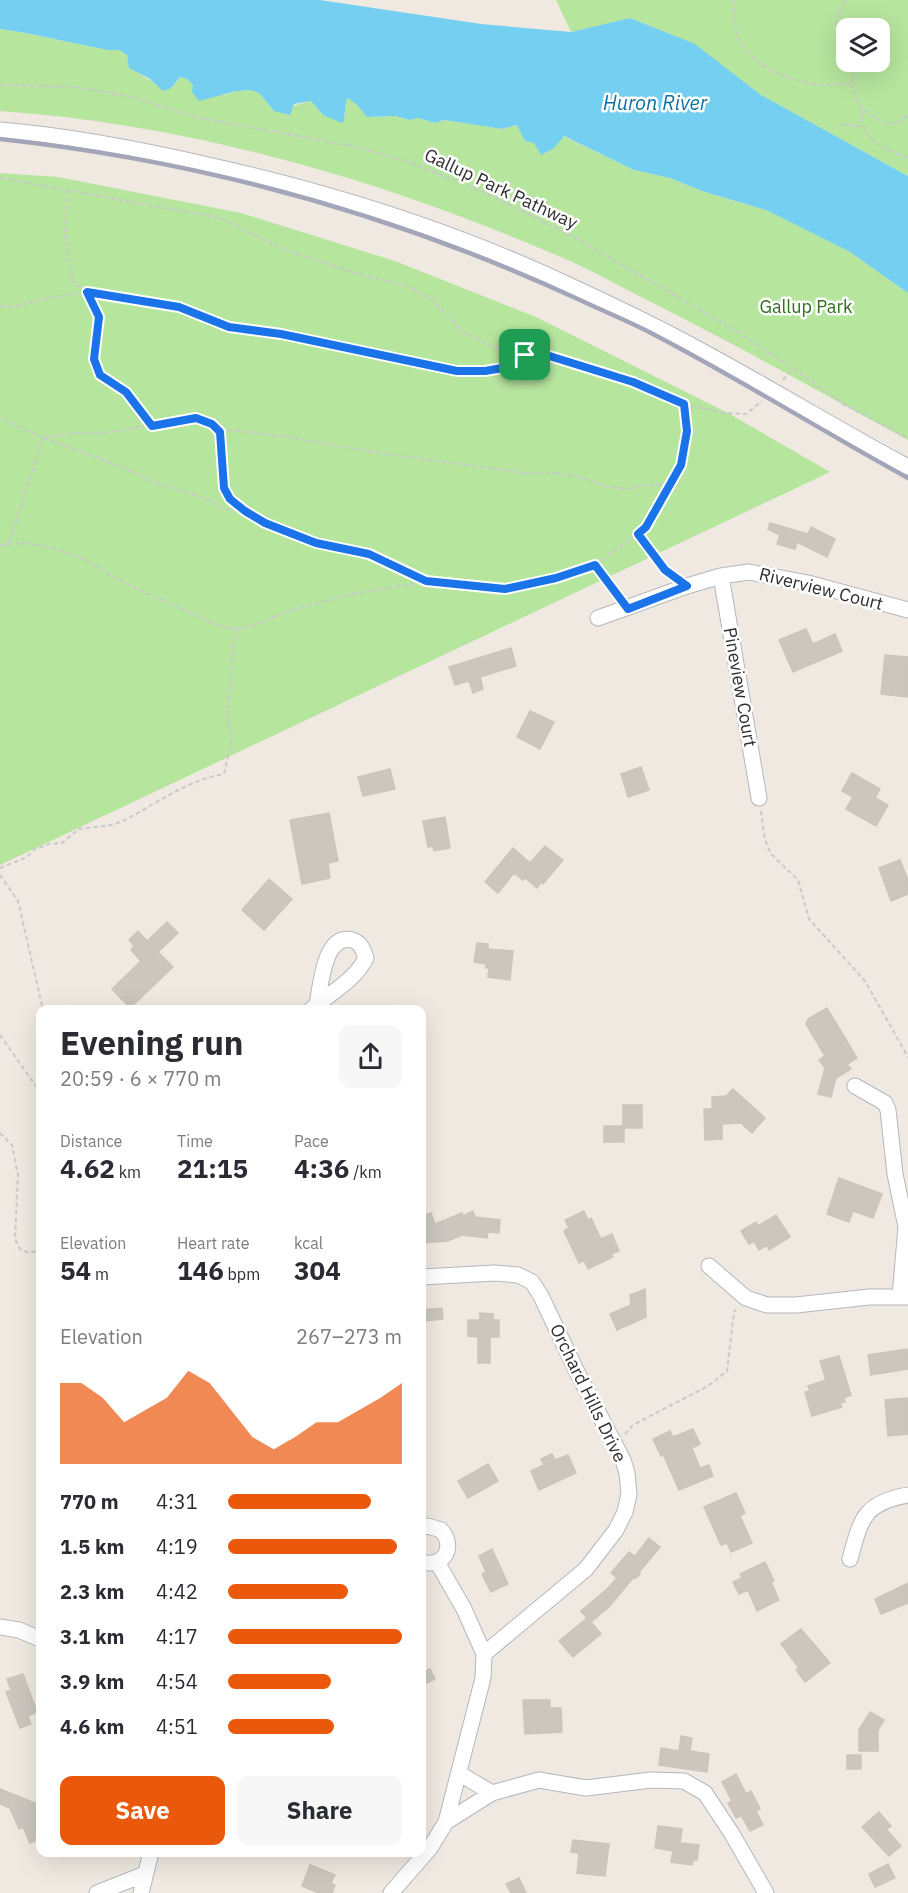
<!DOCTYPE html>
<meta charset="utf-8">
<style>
:root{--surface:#fff;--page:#f7f7f7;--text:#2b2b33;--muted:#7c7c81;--accent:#ea580c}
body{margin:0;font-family:"IBM Plex Sans",sans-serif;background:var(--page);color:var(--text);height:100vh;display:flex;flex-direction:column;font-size:22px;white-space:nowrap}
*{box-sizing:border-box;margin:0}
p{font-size:20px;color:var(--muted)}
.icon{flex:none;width:33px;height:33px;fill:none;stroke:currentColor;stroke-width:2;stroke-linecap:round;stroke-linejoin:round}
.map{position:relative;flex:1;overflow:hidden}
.details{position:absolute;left:36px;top:1005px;width:390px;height:852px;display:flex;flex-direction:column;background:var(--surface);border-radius:12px;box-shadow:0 6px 24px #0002}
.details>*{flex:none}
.controls{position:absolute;left:836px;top:18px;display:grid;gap:12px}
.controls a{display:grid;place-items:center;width:54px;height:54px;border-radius:12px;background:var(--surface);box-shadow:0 6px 24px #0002;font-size:30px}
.pin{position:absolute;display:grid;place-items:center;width:51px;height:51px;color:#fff;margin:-26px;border-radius:12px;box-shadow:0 3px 9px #0006}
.round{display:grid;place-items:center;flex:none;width:63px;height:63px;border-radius:12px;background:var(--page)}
.summary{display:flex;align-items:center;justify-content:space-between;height:102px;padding:0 24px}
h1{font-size:33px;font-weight:700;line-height:45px}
.stats{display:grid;grid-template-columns:repeat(3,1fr);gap:9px;height:102px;padding:6px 24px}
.stats div{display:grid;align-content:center}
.stats b{font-size:26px;font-weight:700}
.stats small{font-size:16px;font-weight:400}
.stats p{font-size:16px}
.chart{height:168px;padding:12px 24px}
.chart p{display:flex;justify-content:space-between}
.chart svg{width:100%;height:108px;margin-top:6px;fill:var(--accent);opacity:.7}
.cta{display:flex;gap:12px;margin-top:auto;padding:12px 24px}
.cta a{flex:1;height:69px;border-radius:12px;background:var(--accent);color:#fff;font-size:24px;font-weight:700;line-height:69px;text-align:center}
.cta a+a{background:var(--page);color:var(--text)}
ul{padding:0 24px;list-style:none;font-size:20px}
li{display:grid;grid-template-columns:96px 72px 1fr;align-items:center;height:45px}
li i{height:15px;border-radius:8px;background:var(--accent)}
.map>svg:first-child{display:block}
</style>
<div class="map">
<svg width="908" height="1893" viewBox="0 0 908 1893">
<rect width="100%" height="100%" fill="#efe9e1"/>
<path fill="#b6e59e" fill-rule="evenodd" d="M556 0H908V176L761 95 694 44 630 18 571 32ZM846 28H879V62H846Z
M0 29 26 33 107 50H119L127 55 130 68 156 84 172 88 180 77 187 79 193 85 224 95 236 91 251 90 259 93 274 111 311 101 323 115 344 121 346 101 348 98 356 104 367 117 396 116 409 120 418 118 435 123 444 120 502 129 518 125 525 141 554 148 563 136 634 170 670 178 702 191 766 210 850 252 908 293V440C822 393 737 345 649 301 623 288 597 273 570 261 390 182 197 125 0 111Z
M0 173 58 177 241 213 395 261 536 317 728 413 830 472 0 865Z"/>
<path fill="#75cff0" d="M0 0H320L481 24 571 32 630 18 695 44 761 95 908 176V293L850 252 766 210 702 191 670 178 634 170 564 136 554 148 541 155 534 143 525 141 517 125 502 129 444 120 435 123 418 118 409 120 396 116 367 117 356 104 348 98 346 101 344 121 342 123 323 115 311 101 294 104 290 115 274 111 259 93 251 90 236 91 199 101 192 92 193 85 187 79 180 77C175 83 172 90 163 91L150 79 129 68 127 55 119 50H107L26 33 0 29Z"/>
<path fill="#cbc7bf" stroke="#cbc5ba" stroke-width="1.5" d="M770 523 808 534 811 527 835 539 827 557 797 542 795 549 777 544 780 535 768 529Z
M806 629 813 644 835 634 842 651 793 672 779 640Z
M511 648 516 666 480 677 483 689 473 693 469 681 455 685 449 667Z
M885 655 908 657V697L881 694Z
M530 711 554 722 540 749 517 737Z
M641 767 649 790 628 797 621 774Z
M390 769 395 789 363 796 358 777Z
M852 773 880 789 875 798 888 805 876 826 846 809 853 797 842 791Z
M329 813 338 861 328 863 330 878 302 884 290 820Z
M445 817 450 848 434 851 433 846 428 847 423 821Z
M545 846 563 860 543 884 541 882 537 888 525 878 523 880 514 873 498 893 485 882 513 848 530 863Z
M900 860 908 880V894L891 901 879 868Z
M269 879 292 899 264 930 242 910Z
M167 922 178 933 158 952 173 967 130 1008 112 989 141 961 131 950 134 946 129 940 138 931 147 941Z
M477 943 488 944V949L513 951 510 980 488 977 489 968H486V964L474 962Z
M827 1008 857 1058 847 1064 851 1069 836 1078 831 1097 818 1094 825 1068 819 1060 825 1056 806 1024 808 1019Z
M733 1089 765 1118 752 1133 741 1123 722 1124V1139L705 1140 704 1109H712V1097L726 1096Z
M623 1105H642V1128H624V1142H604V1126H623Z
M839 1178 882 1194 873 1218 853 1211 849 1222 827 1214Z
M473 1211 475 1217 500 1220 499 1233 488 1232 487 1238 462 1235 448 1241 422 1243V1216L431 1213 435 1224 462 1213 463 1216Z
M584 1211 588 1220 591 1218 601 1239 612 1234 619 1251 611 1254 613 1257 588 1269 584 1260 579 1263 564 1231 569 1228 565 1220Z
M776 1215 790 1237 769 1250 767 1245 759 1250 754 1241 749 1244 741 1231 756 1222 758 1226Z
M645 1289 646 1317 617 1330 610 1314 631 1305 630 1295Z
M442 1308 443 1319 424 1321 423 1310Z
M480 1313 493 1314V1320H499V1337H490V1363H478V1337L468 1336V1320H480Z
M907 1349 908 1369 871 1375 868 1355Z
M839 1356 851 1395 844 1398 845 1402 840 1403 842 1407 812 1416 805 1392 810 1391 808 1386 826 1380 820 1361Z
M908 1398V1434L888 1436 885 1400Z
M693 1429 700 1444 692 1448 700 1468 709 1465 713 1476 679 1490 663 1454 661 1456 653 1439 670 1431 673 1437Z
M552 1454 555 1460 568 1455 576 1473 539 1490 531 1471 544 1465 541 1459Z
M488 1464 498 1481 468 1498 458 1481Z
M736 1493 745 1513 740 1516 752 1543 731 1552 727 1543 721 1545 704 1507Z
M649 1538 660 1547 640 1571V1574L636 1578H633L609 1607 591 1622 601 1634 573 1657 559 1641 587 1618 581 1611 607 1589 617 1578 611 1573 629 1552 635 1556Z
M492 1549 508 1584 491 1592 482 1574 486 1572 479 1556Z
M765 1562 774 1581 771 1582 779 1600 757 1611 748 1590 739 1594 733 1582 742 1578 740 1574Z
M908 1583V1603L881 1614 875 1599Z
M801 1629 830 1663 805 1682 796 1670 799 1668 781 1644Z
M430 1669 435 1679 422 1685V1673Z
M23 1674 37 1712 28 1716 31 1724 20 1728 6 1692 11 1690 7 1679Z
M523 1700H550V1708H561L562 1732 525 1734Z
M870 1712 884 1720 878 1730V1751H859V1730Z
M681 1736 692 1738 690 1751 709 1754 707 1772 659 1765 661 1748 679 1751Z
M847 1755H861V1769H847Z
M736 1774 746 1794 751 1791 760 1809 756 1811 763 1825 750 1831 741 1815 736 1818 728 1803 732 1801 722 1782Z
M0 1789 35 1803 40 1818V1839L30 1843 23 1827 19 1829 10 1808 0 1804Z
M879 1812 891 1826 886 1829 901 1846 889 1856 862 1827Z
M658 1826 682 1829 680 1843 699 1845 697 1860H693L692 1865 671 1862 673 1851 655 1848Z
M573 1840 609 1844 605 1876 577 1873 579 1853 571 1852Z
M888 1864 895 1878 875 1887 869 1874Z
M310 1865 335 1875 331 1883 335 1885 332 1893H319L302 1886Z
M519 1878 526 1893H511L506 1884Z"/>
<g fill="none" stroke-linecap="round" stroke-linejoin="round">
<g stroke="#b4b7c1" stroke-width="17">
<path id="minor" d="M0 130C70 136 139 149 208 165 334 193 458 232 575 288 616 307 658 327 698 349 769 387 837 429 908 467
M721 576 759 798
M598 618 687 586 721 576 749 572 808 583 908 610
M311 1010C330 992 354 982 366 958 363 950 361 942 352 940 324 933 321 985 317 1004
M855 1086 885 1103 888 1110 895 1174 906 1227 900 1297
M709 1266 746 1298 767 1305H796L869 1297H908
M422 1528 428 1526 441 1530C456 1547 444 1568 422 1562
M850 1559C861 1519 863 1503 908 1495
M437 1562 464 1609 484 1654
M0 1627 19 1630 40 1639
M460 1774 492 1793
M446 1822 492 1793 539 1780 586 1788 651 1780 684 1781 705 1793 732 1834 766 1893
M97 1893 145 1874
M141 1893 151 1852
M391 1893 430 1848 446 1822 483 1678 484 1654 586 1569 616 1530 625 1512 629 1494 627 1473 623 1460 576 1370 541 1296 532 1282 518 1275 495 1273 422 1277"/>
</g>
<path stroke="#c9c9c9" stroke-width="2" stroke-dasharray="4.5 3" stroke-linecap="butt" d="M733 0C734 11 734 26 738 37 749 65 787 79 814 84 826 86 840 84 851 84
M845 0C836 20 831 18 846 38
M856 62 851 84 862 110 887 124 899 122 908 115
M0 85 77 87 132 97 195 117 352 146 406 161 486 193 576 238 730 327 793 368 843 404 908 438
M862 110C859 141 884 148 908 158
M841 125 862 126
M0 178 220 218 268 242 298 254 362 275 408 286 435 302 460 330 495 348 525 355 543 354 633 382 684 404 687 431 681 465 646 527 595 565 556 578 505 589 426 581 369 554 316 543 265 523 230 499 224 488 220 432 212 424 196 418 103 433H76L43 438 0 418
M67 190 65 235 73 282 87 292 99 317 95 359 100 375 126 392 152 426
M0 306 13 307 55 297 87 292 107 295 179 307 229 327 281 334 457 371H485L508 367 525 355
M783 380 793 368
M684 404 723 413 746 414 762 401
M220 432 232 430 287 437 386 454 525 473H554L581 477 604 486 618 488 629 489 640 486 670 484
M638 534 665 570 672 575
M9 544 43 438 104 460 163 485 207 499 224 509 245 511
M0 545 27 543 53 548 83 559 123 582 172 605 220 626 235 629 253 626 285 612 352 594 425 582
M595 565 619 597
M761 811 765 840 771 854 798 880 809 919 865 981 908 1057
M0 868 27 857 35 849 49 844 62 843 79 829 111 825 123 821C156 804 187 780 224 774L232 739 227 718 235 629
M0 875 18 901 43 1010
M0 1035 40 1092
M0 1133 12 1145 18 1175 15 1239 20 1249 29 1253 40 1250
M625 1434 633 1425 708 1386 727 1371 734 1312 736 1310"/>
<use href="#minor" stroke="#fff" stroke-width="15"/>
<path stroke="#a3a6b8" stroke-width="4.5" d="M0 139C203 161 394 214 580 300 603 311 628 321 651 333 738 378 822 431 908 478"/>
</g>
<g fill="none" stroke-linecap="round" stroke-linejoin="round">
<g stroke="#fff" stroke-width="12">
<path id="route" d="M87 292 179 307 229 327 281 334 457 371H485L508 367 525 355 543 354 633 382 684 404 687 431 681 465 646 527 638 534 665 570 687 586 628 609 595 565 556 578 505 589 426 581 369 554 316 543 265 523 245 511 230 499 224 488 220 432 212 424 196 418 152 426 126 392 100 375 94 359 99 317Z"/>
</g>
<use href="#route" stroke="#1a73e8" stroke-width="8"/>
</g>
<g text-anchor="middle" stroke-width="5" stroke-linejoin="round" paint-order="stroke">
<g font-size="18" fill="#2e2e2e" stroke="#fff">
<text transform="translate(501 189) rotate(25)" y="6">Gallup Park Pathway</text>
<text transform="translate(821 589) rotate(14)" y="6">Riverview Court</text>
<text transform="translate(740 687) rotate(80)" y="6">Pineview Court</text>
<text transform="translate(588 1393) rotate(64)" y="6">Orchard Hills Drive</text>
</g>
<g font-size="18" fill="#2c6e1b" stroke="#fff">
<text x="806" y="313">Gallup Park</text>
</g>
<g font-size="20" font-style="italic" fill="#0d6fa3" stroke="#fff">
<text x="655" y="110">Huron River</text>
</g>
</g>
</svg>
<div class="controls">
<a><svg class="icon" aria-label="layers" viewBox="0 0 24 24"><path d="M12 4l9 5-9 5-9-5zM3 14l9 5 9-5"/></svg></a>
</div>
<div class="pin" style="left:525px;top:355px;background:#1e9e55"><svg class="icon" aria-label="arrive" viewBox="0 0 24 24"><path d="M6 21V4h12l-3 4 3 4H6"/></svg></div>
<section class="details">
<div class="summary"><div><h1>Evening run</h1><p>20:59 · 6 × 770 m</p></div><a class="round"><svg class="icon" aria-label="share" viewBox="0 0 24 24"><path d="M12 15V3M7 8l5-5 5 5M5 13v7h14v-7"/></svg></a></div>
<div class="stats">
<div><p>Distance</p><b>4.62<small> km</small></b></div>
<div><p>Time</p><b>21:15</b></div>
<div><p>Pace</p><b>4:36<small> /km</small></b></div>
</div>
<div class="stats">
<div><p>Elevation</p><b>54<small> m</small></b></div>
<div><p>Heart rate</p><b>146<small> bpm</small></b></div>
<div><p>kcal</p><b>304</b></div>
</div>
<div class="chart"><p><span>Elevation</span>267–273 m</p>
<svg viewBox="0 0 160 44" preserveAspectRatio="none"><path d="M0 44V11L10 11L20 17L30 27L40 22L50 17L60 6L70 11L80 22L90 33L100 38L110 33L120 27L130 27L140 22L150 17L160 11V44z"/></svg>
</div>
<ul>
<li><b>770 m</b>4:31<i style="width:82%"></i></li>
<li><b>1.5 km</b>4:19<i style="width:97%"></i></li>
<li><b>2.3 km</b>4:42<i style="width:69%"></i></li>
<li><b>3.1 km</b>4:17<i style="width:100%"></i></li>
<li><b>3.9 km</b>4:54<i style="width:59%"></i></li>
<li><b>4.6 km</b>4:51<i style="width:61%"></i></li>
</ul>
<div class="cta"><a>Save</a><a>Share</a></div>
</section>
</div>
